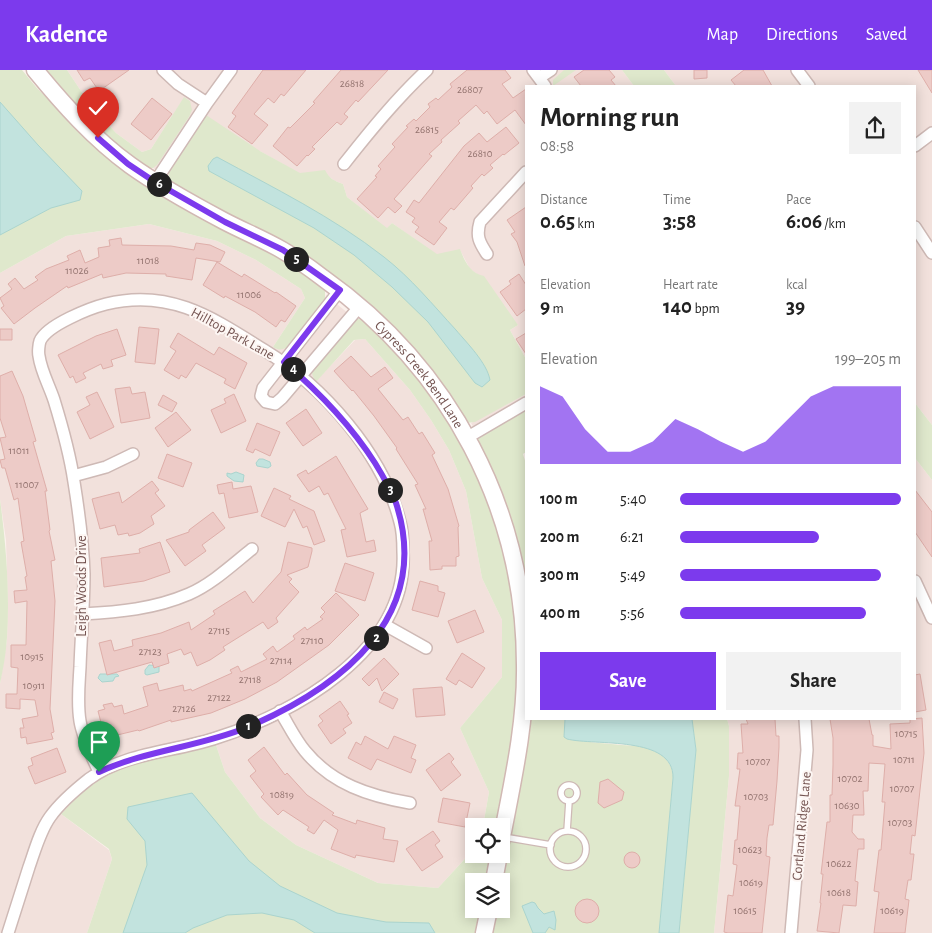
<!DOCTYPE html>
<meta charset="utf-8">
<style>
:root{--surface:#fff;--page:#f2f2f2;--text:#222;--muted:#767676;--accent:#7c3aed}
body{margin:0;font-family:"Alegreya Sans",sans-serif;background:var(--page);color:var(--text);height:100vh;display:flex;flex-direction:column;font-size:19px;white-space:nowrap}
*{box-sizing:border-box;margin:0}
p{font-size:16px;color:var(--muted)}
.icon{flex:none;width:28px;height:28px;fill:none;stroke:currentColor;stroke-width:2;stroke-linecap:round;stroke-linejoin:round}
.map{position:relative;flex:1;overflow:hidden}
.details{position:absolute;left:525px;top:15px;width:391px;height:635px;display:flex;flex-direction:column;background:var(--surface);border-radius:0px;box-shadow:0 2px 12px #0003}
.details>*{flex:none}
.tools{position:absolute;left:465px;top:748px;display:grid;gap:10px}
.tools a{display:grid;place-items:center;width:45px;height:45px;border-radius:0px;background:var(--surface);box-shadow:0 2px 12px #0003;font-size:25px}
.pin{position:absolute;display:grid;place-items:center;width:42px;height:42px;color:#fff;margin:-51px -21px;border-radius:50% 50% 50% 0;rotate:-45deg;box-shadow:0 0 5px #0007}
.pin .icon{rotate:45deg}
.km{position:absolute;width:25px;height:25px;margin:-12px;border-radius:50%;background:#222;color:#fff;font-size:14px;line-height:25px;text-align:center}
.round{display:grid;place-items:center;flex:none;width:52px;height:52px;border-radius:0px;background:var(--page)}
.headline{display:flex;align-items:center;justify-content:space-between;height:85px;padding:0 15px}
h1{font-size:28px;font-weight:700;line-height:38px}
.stats{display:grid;grid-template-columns:repeat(3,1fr);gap:8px;height:85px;padding:5px 15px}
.stats div{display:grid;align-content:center}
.stats b{font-size:21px;font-weight:700}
.stats small{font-size:14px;font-weight:400}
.stats p{font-size:14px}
.chart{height:140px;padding:10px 15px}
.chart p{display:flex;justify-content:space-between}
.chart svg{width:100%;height:90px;margin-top:5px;fill:var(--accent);opacity:.7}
.cta{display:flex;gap:10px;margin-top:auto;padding:10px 15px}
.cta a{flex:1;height:58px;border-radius:0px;background:var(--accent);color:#fff;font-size:20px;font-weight:700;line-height:58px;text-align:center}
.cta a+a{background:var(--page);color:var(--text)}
ul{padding:0 15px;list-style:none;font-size:16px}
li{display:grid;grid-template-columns:80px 60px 1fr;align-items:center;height:38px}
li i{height:12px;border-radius:6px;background:var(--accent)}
header{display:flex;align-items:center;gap:30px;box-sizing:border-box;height:70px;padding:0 25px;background:var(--accent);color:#fff}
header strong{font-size:24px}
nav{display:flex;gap:28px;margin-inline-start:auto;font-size:18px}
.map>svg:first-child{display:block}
</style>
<header>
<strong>Kadence</strong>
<nav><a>Map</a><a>Directions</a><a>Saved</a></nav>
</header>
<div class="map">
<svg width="932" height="863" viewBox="0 0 932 863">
<rect width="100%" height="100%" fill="#fbf1ec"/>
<path fill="#f2e1dc" d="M67 0H622L634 16H526V289L510 260 518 255 477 204 470 199 460 180 437 185 392 153 387 159 347 127 343 114 335 111 328 106 300 104 260 81 169 102 168 106 153 98 189 47 190 31 184 28 151 79 142 82 116 63 89 33Z
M664 0H932V355L915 333V16H676Z
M149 154 217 171 256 190 301 219 305 228 273 277 277 279 286 278 325 231 326 225 355 249 315 312 355 270 365 269 410 320 431 350 449 380 466 421 482 508 502 550V607L460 658 489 722 483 756H474V779L438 818 378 813 296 775 260 748 225 702 216 675 121 699 93 714 61 744 109 780 112 789 87 863H0V614L7 570 8 535 6 470 0 429V203L66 166Z
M526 324V339L482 364 479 367 471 353Z
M915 388 932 410V863H714L729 706V656L727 649H915Z"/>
<path fill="#dfe8cc" d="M0 0H22L36 17 85 67 207 150 297 198 325 219V231L286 278C281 280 277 280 273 277L305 228 301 219 256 190 217 171 149 154 66 166 0 203Z
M42 0H67L89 33 116 63 142 82 151 79 184 27 190 31 192 40 189 47 157 95 153 98H148L111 72Z
M564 0H576L553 16V10Z
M622 0H664L676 16H634Z
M206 45 260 81 300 103 325 100C329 108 334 111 343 114L347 127 387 158 392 153 437 184 460 179C465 192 470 203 484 206L518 255 510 260 526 289V324L475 352 466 353 413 280 214 139 169 111V102Z
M355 249C359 249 362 249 366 251 379 259 396 283 407 295 475 375 514 479 517 584 519 642 506 700 495 756H483L489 722 460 658 502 607V550L482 508 466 421 449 380 431 350 410 320 365 269 354 270 315 313 312 303 313 297Z
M915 333 932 355V410L915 388Z
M526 339V382L523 384 526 394V537L477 374 479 367 482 364Z
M0 429C6 475 10 522 7 568 6 584 3 599 0 614Z
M528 649H565L564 667C583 672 601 673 621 675 632 676 645 675 655 680 665 685 674 697 673 708L659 863H490L494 839H501V811H499Z
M692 649H727L729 656V706L714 863H679L696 680Z
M216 675 225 702 260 748 296 775 378 813 438 818 474 779V784H490L485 811H474V839H480L476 863H87L112 789 109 779 61 744C71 734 80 723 92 715 123 691 179 684 216 675Z"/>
<path fill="#c2e3de" stroke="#aad4ce" d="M0 32 38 75 82 121 80 130 51 138 0 165Z
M217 87C274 118 333 147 384 187 411 208 433 235 456 260 467 273 487 293 490 310L482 317 475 313 428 252 392 217 354 185 314 158 209 101 208 96 213 89Z
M259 389H263L270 392 271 396 268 398 257 396 256 393Z
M236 402 244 405 243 412 234 411 227 406V403L231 404Z
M149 595 159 596V602L147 605 145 604V600Z
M100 604H117L119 606 115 607 113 611 102 612 98 608Z
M565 649H692L696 680 679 863H659L673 708C674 665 595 676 567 669L564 667Z
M192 723 249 791 280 816 337 843 386 852 429 853 435 863H315L294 850 262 843 227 845 193 858 185 863H123L147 795 145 771 127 749 128 737Z
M532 832 535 833 538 838 544 844 554 841 556 850 555 860 549 857 545 863H533L522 836Z"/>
<path fill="#edcbc7" stroke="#deaea9" d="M77 0H129L99 21 90 8 84 11Z
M263 0H306L284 26 281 24 274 33 268 28 254 44 268 55 252 74 228 57 236 46 232 43Z
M341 0H388L358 32 356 30 344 44 348 47 341 55 337 52 312 77 315 79 308 86 307 85 297 96 273 76 288 57 290 58 315 33 313 32Z
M467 0H505L511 8 502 14 513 28 526 19V55L515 40 497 54 487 41 484 44 476 35 458 51 460 53 441 70 442 72 429 84 432 86 394 129 402 136 395 143 388 137 378 148 357 129 377 107 375 106 381 99 378 96 395 77 392 74 408 57 406 56 414 49 416 51 430 37 428 34 436 28 438 30 452 17 450 14Z
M584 0H609L615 7 611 10 616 16H581L574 7Z
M694 0H707V8L694 9Z
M744 0H763L772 16H736L731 10Z
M918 0H932V23Z
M152 28 172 44 151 70 131 54Z
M506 57 519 73 504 85 503 84 490 95 493 98 484 106 482 104 471 116 473 118 454 140 451 138 439 152 447 158 434 175 415 162 419 157 412 152 415 148 406 142 414 130 419 133 464 76 479 63 487 72Z
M526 137V195L525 196 517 172 511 164 515 162 507 150Z
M121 168 122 175 171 176 194 180 196 173 210 175 225 182 220 192 196 188 192 210 166 206V204L126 203 103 208 102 204 68 218 67 216 35 238 14 254 1 238 4 236 0 228 12 219 8 214 15 208 24 219 38 210 35 207 46 199 69 190 67 186 80 180 85 193 99 187 98 178 110 176 109 170Z
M217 192 242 207 244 204 275 223 276 222 296 236 285 252 281 250 276 257 255 242 225 226 224 228 203 215Z
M519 204 526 215V239L517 246 500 222 511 214 509 211Z
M139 257 159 259 155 294 135 292Z
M0 259H12V270H0Z
M117 259 126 285 111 290 113 296 103 299 101 294 83 303 86 308 76 313 73 306 70 308 58 285 96 266Z
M178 263 214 285 219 277 247 293 235 319 224 313 226 309 196 293 186 308 181 305 179 309 164 300 176 281 170 277Z
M526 263V284L516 269Z
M351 286 371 307 385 297 393 308 378 319 403 350 408 347 419 364 422 362 435 383 432 385 448 419 459 456 458 457 459 486 456 487V496H442V499L430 500 429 471H432L423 439H426L415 415 418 414 396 379 397 378 374 346 353 320 352 321 334 301Z
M12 301 23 326 36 371 33 372 47 421H45L50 460 49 461 55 490 51 491 55 531 50 639 54 662 51 663 53 669 27 674 26 667 21 668 20 658H24L22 649 38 646 35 630 20 629V639L6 638V624H17L18 598 11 597V575H26L27 531 15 533 14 521 27 520 25 507 27 506 21 472 24 471 18 428 14 430 5 398H2L0 390 5 389 0 368 6 367 0 348V306Z
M130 317 132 324 145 322 150 348 121 353 115 319Z
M97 322 114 357 90 369 77 342 90 335 86 327Z
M234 324 246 351 221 363 211 340 226 333 224 329Z
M163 325 177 333 172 342 158 335Z
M306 339 322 363 303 376 286 353Z
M176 342 191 360 168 377 155 358Z
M257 353 280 362 270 386 255 379 253 383 246 380Z
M167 384 192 393 183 417 158 408Z
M336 386 368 439 360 443 366 472 374 470 376 481 347 487 341 460 346 459 328 423 324 425 319 416 309 422 297 405 306 400 308 404Z
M152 411 159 420 155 423 165 436 151 446 154 454 140 463 129 466 128 463 118 465 115 455 100 459 92 429 119 422 122 433Z
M232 412 233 419 251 416 258 442 229 448 224 423 219 424 217 415Z
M274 418 291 426 289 429 314 441 325 471 314 475 307 456 303 458 294 439 285 457 261 446Z
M915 420 932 442V487L915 462Z
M213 442 225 458 202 475 206 481 185 496 166 470 189 462V460Z
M160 472 170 502 144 511 104 517 101 488 140 483 139 479Z
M288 472 312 478V481L308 497 287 505 292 509 289 512 299 522 276 548 278 552 268 559 263 552 223 577 225 580 210 590 197 596 191 582 184 585 181 579 167 584 169 593 154 598 152 592 107 605 99 573 111 570 114 581 133 576 132 570 161 563 189 552 191 560 215 544 213 541 245 521 253 533 281 502Z
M345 493 374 503 365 531 335 521Z
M420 511 438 516V521L445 523 438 547 412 540Z
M336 523 359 545 329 575 277 612 245 629 211 643 171 652V650L139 661 138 660 105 668 98 641 105 639 103 635 112 633 114 637 122 635 124 644 148 636 143 617 157 613 159 621 183 615 184 621 191 619 192 621 232 603 230 600 238 596 241 602 267 589 263 584 273 576 277 582 295 569 293 566 305 557 307 560 323 549 320 547 325 542 321 538Z
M475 540 484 562 457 573 448 551Z
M462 583 485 598 472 618 459 610 456 615 446 609Z
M384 588 399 604 382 621 377 608 369 616 362 609Z
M920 604 926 640 915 642V605Z
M442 617 445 645 416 647 413 619Z
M384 622 398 629 393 639 379 632Z
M340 631 349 644 347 645 352 653 343 659 346 663 331 674 318 655 323 651 319 646Z
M922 648 924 683 915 766 912 765 910 784H914L911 810H908L905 829 909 830 905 863H874L879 822 874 821 879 780H881L885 732H882L885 694 869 693 868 721H863L864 745H853L852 762 858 769H864V779H858L855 811 858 812 856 836 843 835 839 863 817 861 821 833H820L823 804H821L827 752H830V725H832L833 695V668L830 649H869L872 665H873V676L891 679 890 654 910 653V649Z
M746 649H775L776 666H779V677L777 711 773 755H769L767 768 766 786 770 787 762 863H728L724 862 728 825 733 826 737 795 733 794 735 770H737L740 736H735L740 699H737L738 683H743L741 654H748Z
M365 666 388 679 394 666 416 675 411 688 416 690 411 703 377 689 371 700 348 688 356 672 361 675Z
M264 677 285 705 287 703 307 725 334 743 332 745 356 754 357 750 385 758 383 769 398 771 394 792 356 785 355 788 331 779 338 760 324 750 314 764 307 760 309 757 283 740 278 745 261 727 264 724 250 706 256 701 248 690Z
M57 678 66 702 35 714 28 697 33 695 31 688Z
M449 683 454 689 451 692 461 705 441 721 426 700Z
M608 709 624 722 622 730 604 738 598 733 600 712Z
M443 728 470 733 465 757 438 752Z
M433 761 440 771 435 775 443 787 422 801 406 779Z
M624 790a8 8 0 1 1 16 0a8 8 0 1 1-16 0Z
M575 841a12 12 0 1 1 24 0a12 12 0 1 1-24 0Z"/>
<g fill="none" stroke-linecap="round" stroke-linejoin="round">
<g stroke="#ceb9b5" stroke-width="8">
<path id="lane" d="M561 723a8 8 0 1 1 16 0a8 8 0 1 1-16 0Z
M550 779a18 18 0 1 1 36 0a18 18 0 1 1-36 0Z
M567 761 569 731
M504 767 551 775"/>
</g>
<g stroke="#ceb9b5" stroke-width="14">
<path id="street" d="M163 0 178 14 207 33
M533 0 545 16
M797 0 809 16
M539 8 551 0
M915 76 932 63
M344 94C370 61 396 29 427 0
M155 112 207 33 231 0
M915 157 932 183
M487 184C479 172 476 166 480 152L526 102
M340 220 263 318 261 326 266 332 275 334 282 328 360 236
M468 367 526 333
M73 406 106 397 133 384
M915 511 932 548
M82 544C119 542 154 539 189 524 212 514 232 495 252 479
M385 555 426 578
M280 641C288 654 295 669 305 681 332 714 369 726 410 733
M8 863C15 841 22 819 29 797 35 780 40 761 50 747 60 733 75 720 89 709 124 683 172 682 213 669 294 644 408 581 403 482 403 472 403 462 400 452 383 384 323 316 264 280 213 248 170 218 106 234 90 238 47 255 40 271 39 274 38 282 39 286 41 301 49 315 54 330 62 356 70 385 74 412 79 443 83 473 84 504 84 535 81 566 80 597 79 615 77 633 80 651 83 669 92 686 99 702
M791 863 807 680 805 649"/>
</g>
<g stroke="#d1b8b3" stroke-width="19">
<g id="secondary">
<path id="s1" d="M35 0C63 34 94 69 130 95 159 116 192 134 224 151 243 161 263 169 282 180 296 188 310 198 323 208 450 298 525 439 525 595 526 655 512 714 501 772"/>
<path d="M494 811 499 784"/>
<path d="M484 863 489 839"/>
</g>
</g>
<use href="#lane" stroke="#fff" stroke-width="5.5"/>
<use href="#street" stroke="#fff" stroke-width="11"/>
<use href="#secondary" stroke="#fff" stroke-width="16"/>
</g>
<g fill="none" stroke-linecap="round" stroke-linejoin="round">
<g stroke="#fff" stroke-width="10">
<path id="route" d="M98 68 128 94 155 112 225 152 283 180 340 220 284 292C319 322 350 354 375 393 383 406 391 420 396 433 433 547 341 617 248 657 200 677 146 680 99 702"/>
</g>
<use href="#route" stroke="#7c3aed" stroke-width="6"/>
</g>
<g text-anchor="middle" stroke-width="4" stroke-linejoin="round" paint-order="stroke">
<g font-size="11" fill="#92726e">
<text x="352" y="17">26818</text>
<text x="470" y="23">26807</text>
<text x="427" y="63">26815</text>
<text x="480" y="87">26810</text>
<text x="148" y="194">11018</text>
<text x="77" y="204">11026</text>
<text x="249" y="228">11006</text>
<text x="19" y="384">11011</text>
<text x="27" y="418">11007</text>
<text x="219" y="564">27115</text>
<text x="312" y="574">27110</text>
<text x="150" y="585">27123</text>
<text x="32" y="590">10915</text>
<text x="281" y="594">27114</text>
<text x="250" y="613">27118</text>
<text x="34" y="619">10911</text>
<text x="219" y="631">27122</text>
<text x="184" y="642">27126</text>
<text x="906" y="667">10715</text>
<text x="904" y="693">10711</text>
<text x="758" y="695">10707</text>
<text x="850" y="712">10702</text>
<text x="902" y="722">10707</text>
<text x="282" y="728">10819</text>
<text x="756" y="730">10703</text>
<text x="847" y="739">10630</text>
<text x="900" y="756">10703</text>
<text x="750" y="783">10623</text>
<text x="839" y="797">10622</text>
<text x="751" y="816">10619</text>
<text x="839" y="826">10618</text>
<text x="745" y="844">10615</text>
<text x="892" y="844">10619</text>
</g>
<g font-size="14" fill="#745451" stroke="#fdf6f3">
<text transform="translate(233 263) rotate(29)" y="5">Hilltop Park Lane</text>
<text dy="5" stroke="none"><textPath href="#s1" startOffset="496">Cypress Creek Bend Lane</textPath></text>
<text transform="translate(81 516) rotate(-90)" y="5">Leigh Woods Drive</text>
<text transform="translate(801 756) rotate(-85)" y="5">Cortland Ridge Lane</text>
</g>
</g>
</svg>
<div class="tools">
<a><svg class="icon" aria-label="locate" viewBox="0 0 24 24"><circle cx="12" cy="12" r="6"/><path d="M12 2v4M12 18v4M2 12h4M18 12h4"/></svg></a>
<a><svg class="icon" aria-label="layers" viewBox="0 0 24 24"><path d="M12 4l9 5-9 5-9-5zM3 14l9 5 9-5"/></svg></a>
</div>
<div class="pin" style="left:99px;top:702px;background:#1e9e55"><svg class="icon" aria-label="arrive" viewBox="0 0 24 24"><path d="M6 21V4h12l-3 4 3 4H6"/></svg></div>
<div class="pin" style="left:98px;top:68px;background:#d93025"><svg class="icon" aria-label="check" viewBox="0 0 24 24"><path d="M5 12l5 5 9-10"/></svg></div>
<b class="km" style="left:248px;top:656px">1</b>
<b class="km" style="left:376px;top:568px">2</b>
<b class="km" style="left:390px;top:420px">3</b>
<b class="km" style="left:293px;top:299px">4</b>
<b class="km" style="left:296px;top:189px">5</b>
<b class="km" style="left:159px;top:114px">6</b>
<section class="details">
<div class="headline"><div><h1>Morning run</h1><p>08:58</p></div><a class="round"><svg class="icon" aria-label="share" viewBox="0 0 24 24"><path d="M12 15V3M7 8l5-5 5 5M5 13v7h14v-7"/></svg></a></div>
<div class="stats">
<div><p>Distance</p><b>0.65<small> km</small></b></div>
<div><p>Time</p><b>3:58</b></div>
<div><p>Pace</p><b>6:06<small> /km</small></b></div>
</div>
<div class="stats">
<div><p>Elevation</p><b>9<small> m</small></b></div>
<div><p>Heart rate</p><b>140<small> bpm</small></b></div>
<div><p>kcal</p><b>39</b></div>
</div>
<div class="chart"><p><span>Elevation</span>199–205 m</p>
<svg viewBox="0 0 160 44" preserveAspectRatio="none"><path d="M0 44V6L10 11L20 27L30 38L40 38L50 33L60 22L70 27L80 33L90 38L100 33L110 22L120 11L130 6L140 6L150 6L160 6V44z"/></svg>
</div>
<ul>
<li><b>100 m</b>5:40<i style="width:100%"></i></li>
<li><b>200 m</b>6:21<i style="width:63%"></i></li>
<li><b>300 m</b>5:49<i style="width:91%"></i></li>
<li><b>400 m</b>5:56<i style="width:84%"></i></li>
</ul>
<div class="cta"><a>Save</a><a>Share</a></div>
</section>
</div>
